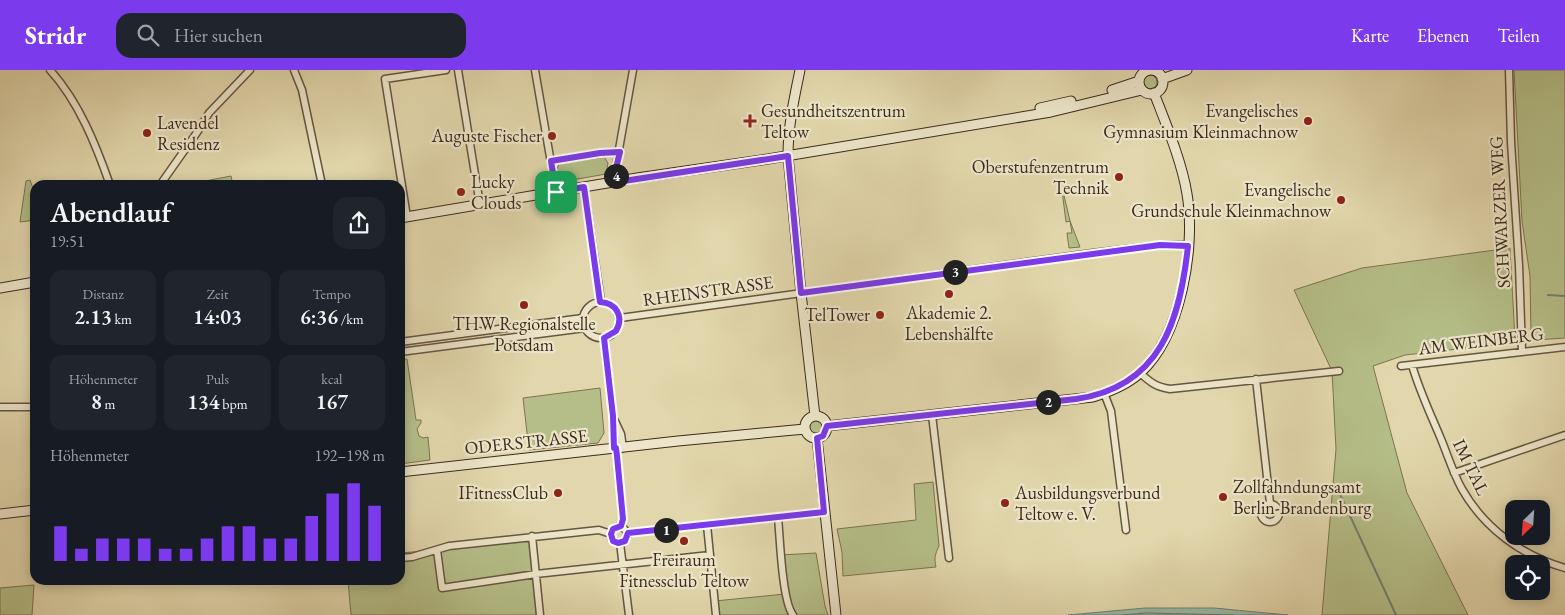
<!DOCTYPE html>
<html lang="de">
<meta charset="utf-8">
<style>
:root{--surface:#171b24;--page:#20242c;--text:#f1f3f6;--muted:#9ea1a6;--accent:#7c3aed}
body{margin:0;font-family:"EB Garamond",serif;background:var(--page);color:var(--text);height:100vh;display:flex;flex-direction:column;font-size:19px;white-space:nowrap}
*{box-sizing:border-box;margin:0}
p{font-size:16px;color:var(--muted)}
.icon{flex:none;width:28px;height:28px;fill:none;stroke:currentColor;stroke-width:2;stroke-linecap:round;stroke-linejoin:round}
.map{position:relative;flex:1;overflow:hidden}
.drawer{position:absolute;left:30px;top:110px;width:375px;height:405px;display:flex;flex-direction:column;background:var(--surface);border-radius:15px;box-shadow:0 2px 12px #0003}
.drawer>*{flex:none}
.needle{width:32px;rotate:205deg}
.tools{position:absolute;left:1505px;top:430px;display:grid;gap:10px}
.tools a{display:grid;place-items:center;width:45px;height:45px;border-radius:10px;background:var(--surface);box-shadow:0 2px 12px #0003;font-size:25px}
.pin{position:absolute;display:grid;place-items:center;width:42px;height:42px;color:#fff;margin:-21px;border-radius:10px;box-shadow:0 2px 8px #0006}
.km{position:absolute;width:25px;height:25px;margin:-12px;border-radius:50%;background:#222;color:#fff;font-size:14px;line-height:25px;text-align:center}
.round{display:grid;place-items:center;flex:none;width:52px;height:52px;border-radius:15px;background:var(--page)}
.overview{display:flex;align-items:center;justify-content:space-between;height:85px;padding:0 20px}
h1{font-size:28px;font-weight:600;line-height:38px}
.metrics{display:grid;grid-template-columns:repeat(3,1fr);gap:8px;height:85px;padding:5px 20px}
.metrics div{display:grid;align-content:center;border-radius:12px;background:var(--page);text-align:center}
.metrics b{font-size:21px;font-weight:600}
.metrics small{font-size:14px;font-weight:400}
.metrics p{font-size:14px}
.chart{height:140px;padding:10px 20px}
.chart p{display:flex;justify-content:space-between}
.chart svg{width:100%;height:90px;margin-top:5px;stroke:var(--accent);stroke-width:6}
header{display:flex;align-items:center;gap:30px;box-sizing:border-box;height:70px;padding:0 25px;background:var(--accent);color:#fff}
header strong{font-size:24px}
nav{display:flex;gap:28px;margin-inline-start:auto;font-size:18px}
.search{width:350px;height:45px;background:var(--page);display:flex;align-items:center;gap:12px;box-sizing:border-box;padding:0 18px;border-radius:15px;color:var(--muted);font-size:19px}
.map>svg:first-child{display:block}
</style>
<header>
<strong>Stridr</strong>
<div class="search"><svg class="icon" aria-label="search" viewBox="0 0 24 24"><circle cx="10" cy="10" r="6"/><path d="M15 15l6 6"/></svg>Hier suchen</div>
<nav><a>Karte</a><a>Ebenen</a><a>Teilen</a></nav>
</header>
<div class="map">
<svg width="1565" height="545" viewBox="0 0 1565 545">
<rect width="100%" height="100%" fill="#e2d7ac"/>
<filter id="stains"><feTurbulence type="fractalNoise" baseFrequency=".004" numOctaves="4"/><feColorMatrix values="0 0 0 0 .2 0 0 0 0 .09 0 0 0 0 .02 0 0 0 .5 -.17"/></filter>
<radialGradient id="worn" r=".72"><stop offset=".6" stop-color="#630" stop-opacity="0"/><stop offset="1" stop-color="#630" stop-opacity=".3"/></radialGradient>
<path fill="#b5be88" stroke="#7a7452" d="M1514 0H1565V268L1535 270 1531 266 1530 206 1522 151Z
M1143 12a7 7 0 1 1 14 0a7 7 0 1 1-14 0Z
M604 87 608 93 606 104 561 112 556 101 559 94Z
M231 106 233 115H201L200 112Z
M30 110 35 124V150L20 152 26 111Z
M1061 113 1070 151 1080 177 1069 178 1067 163H1072L1070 151 1066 152Z
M1510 178 1515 269 1511 273 1405 285 1373 296 1407 423 1468 545H1322L1336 379 1332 301 1294 220 1362 198Z
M407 289 416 350H421V353L417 359 419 366 423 368 428 367 430 390 400 394V290Z
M600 318 604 363 598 373 529 380 523 328Z
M809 357a7 7 0 1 1 14 0a7 7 0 1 1-14 0Z
M933 412 939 476C935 484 934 489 936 497L843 506 842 482 837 459 916 450 914 414Z
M532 466 540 545H351L348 510H400V483L437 480Z
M816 483 825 536 828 545H716L715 531 785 524 781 485Z
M34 515 32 545H0V518Z"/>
<path fill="#95baa8" stroke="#728070" d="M1145 538H1214L1288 545H1068Z"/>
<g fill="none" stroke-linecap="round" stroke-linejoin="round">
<path stroke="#6a7262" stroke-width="1" d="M1123 545 1146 543 1233 545"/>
<path stroke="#728070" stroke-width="2" d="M1548 225 1565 226
M1338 420 1396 545"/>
<g stroke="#675541" stroke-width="9">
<path id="street" d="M50 0C79 32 96 75 110 115
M294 0 302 20 322 115
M458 0 480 135
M535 0 556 122
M1509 0 1511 72 1519 195 1522 281
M551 91 600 83 620 82
M617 112 615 102 633 0
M160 115 198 61 209 43 250 0
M584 117 601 232
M407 147 385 9 446 0
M583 250a18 18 0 1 1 36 0a18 18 0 1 1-36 0Z
M620 248 1093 183 1160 175H1188
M604 268 613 346 614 378
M400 272 583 248
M400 282 585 258
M1412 295C1419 320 1431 345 1441 369 1448 386 1453 403 1462 419 1484 458 1522 486 1565 498
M1401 296 1565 277
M1140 303C1150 312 1156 317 1170 319L1339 301
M1256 309 1270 433
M1104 323 1111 341 1126 460
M0 337H35
M932 345 949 488
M613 347 621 364 623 378
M616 378 623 449 621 456
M1454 403 1565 365
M1261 443a9 9 0 1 1 18 0a9 9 0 1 1-18 0Z
M778 447C780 468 782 531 793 545
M707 455 716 545
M611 465a8 8 0 1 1 16 0a8 8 0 1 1-16 0Z
M628 463 824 442
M532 466 540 545
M620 473 629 545
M437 480 442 518 536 504 710 485
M400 488 412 487 449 476 599 460 611 464"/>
</g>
<g stroke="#3e2a1d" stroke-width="11">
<path id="secondary" d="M800 0C794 29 788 56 788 86L801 223 815 346
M1139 12a12 12 0 1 1 24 0a12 12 0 1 1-24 0Z
M1162 9 1187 0
M1112 20 1139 11
M1040 38 1071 31
M400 148 637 108 768 89 1051 42 1142 20
M0 218 35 212
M805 357a11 11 0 1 1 22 0a11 11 0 1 1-22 0Z
M827 356 1093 327C1109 322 1127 315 1140 303 1181 266 1196 177 1187 124 1182 92 1166 54 1154 23
M817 368 836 545
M400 402 678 371 805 359
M0 444 35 440"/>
</g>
<use href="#street" stroke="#ece5c9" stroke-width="6"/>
<use href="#secondary" stroke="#ece5c9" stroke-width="9"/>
</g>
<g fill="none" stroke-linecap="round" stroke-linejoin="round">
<g stroke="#fff" stroke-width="10">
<path id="route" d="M620 82 615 102 617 112 788 86 801 223 1160 175 1188 176C1180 250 1161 317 1076 329L827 356 823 366 817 368 824 442 628 463 625 471 618 473 613 471 611 464 613 459 621 456 623 449 617 386 616 378H614L613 346 604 268 616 261C624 247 617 233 600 232L584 117 556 122 551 91 600 83Z"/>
</g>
<use href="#route" stroke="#7c3aed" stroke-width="6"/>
</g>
<g fill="#8f2418" stroke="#ece5c9" stroke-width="2">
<path d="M747.5 43.5h5v5h5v5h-5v5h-5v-5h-5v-5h5z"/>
<circle cx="1308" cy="51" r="5"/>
<circle cx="147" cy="63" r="5"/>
<circle cx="552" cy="66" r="5"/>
<circle cx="1119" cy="107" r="5"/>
<circle cx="461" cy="122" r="5"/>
<circle cx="1341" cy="130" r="5"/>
<circle cx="949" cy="224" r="5"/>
<circle cx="524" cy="235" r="5"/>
<circle cx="880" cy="245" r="5"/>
<circle cx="558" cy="423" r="5"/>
<circle cx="1223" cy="427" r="5"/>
<circle cx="1005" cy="433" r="5"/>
<circle cx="684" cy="471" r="5"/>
</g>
<g text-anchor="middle" stroke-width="4.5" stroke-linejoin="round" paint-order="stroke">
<g font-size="18" fill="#3e2a1d" stroke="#ece5c9" text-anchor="end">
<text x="761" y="47" text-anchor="start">Gesundheitszentrum<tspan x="761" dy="21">Teltow</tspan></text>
<text x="1298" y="47">Evangelisches<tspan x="1298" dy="21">Gymnasium Kleinmachnow</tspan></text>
<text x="157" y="59" text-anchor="start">Lavendel<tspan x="157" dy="21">Residenz</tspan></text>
<text x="542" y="72">Auguste Fischer</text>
<text x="1109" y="103">Oberstufenzentrum<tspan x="1109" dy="21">Technik</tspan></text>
<text x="471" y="118" text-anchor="start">Lucky<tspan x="471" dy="21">Clouds</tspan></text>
<text x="1331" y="126">Evangelische<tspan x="1331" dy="21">Grundschule Kleinmachnow</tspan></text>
<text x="949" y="249" text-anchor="middle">Akademie 2.<tspan x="949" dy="21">Lebenshälfte</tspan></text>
<text x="870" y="251">TelTower</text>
<text x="524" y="260" text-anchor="middle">THW Regionalstelle<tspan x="524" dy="21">Potsdam</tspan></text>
<text x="1233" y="423" text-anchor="start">Zollfahndungsamt<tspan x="1233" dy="21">Berlin-Brandenburg</tspan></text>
<text x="548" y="429">IFitnessClub</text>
<text x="1015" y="429" text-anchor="start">Ausbildungsverbund<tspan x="1015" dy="21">Teltow e. V.</tspan></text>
<text x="684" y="496" text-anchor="middle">Freiraum<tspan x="684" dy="21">Fitnessclub Teltow</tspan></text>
</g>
<g font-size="18" fill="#3e2a1d" stroke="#ece5c9">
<text transform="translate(1500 142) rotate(-93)" y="6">SCHWARZER WEG</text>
<text transform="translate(708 221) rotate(-8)" y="6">RHEINSTRASSE</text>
<text transform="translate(1481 271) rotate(-7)" y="6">AM WEINBERG</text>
<text transform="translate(526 372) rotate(-6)" y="6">ODERSTRASSE</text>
<text transform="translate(1471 397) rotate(64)" y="6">IM TAL</text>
</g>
</g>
<rect width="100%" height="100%" filter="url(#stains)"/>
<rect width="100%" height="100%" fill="url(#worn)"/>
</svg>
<div class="tools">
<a><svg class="needle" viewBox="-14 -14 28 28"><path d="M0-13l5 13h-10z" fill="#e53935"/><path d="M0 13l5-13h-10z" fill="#9ea1a6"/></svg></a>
<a><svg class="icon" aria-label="locate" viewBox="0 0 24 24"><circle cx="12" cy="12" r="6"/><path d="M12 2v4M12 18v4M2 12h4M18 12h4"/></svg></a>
</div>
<div class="pin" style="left:556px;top:122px;background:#1e9e55"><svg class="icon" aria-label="arrive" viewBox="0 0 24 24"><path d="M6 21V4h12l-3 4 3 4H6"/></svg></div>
<b class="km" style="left:666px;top:460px">1</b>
<b class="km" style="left:1048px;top:332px">2</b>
<b class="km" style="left:955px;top:202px">3</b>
<b class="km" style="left:616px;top:106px">4</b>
<section class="drawer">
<div class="overview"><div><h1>Abendlauf</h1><p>19:51</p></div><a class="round"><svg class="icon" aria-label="share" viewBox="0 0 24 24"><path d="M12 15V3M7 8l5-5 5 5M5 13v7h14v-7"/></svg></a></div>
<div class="metrics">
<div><p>Distanz</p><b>2.13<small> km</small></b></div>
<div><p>Zeit</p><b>14:03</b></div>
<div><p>Tempo</p><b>6:36<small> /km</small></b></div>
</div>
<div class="metrics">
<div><p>Höhenmeter</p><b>8<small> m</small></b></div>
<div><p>Puls</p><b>134<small> bpm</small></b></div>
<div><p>kcal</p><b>167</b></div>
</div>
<div class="chart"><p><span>Höhenmeter</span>192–198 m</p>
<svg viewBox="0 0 160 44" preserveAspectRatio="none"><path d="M5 44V27M15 44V38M25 44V33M35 44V33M45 44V33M55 44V38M65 44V38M75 44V33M85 44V27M95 44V27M105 44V33M115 44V33M125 44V22M135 44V11M145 44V6M155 44V17"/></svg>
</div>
</section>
</div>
